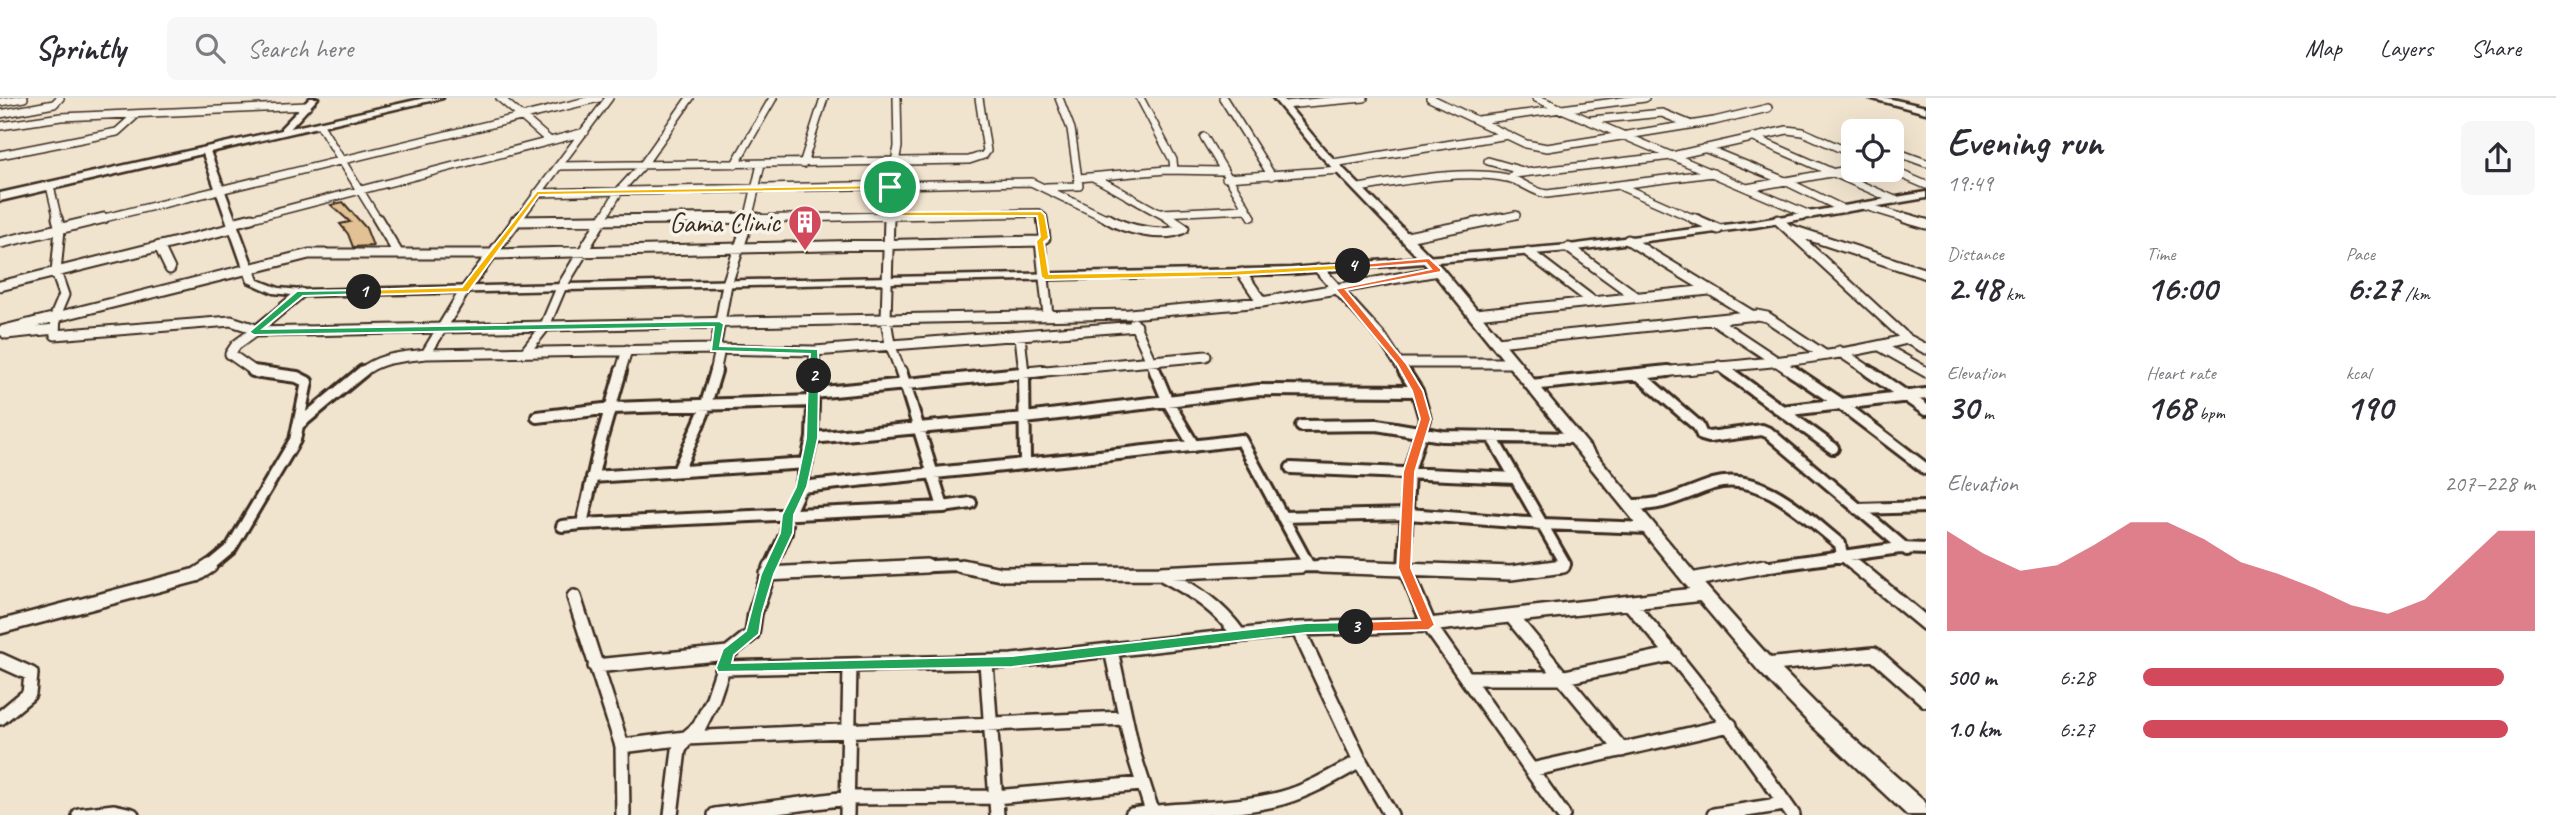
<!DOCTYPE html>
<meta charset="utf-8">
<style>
:root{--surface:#fff;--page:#f7f7f7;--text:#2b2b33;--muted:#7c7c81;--line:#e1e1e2;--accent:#d1495b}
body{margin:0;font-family:Caveat,sans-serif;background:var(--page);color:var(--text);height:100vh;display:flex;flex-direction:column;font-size:26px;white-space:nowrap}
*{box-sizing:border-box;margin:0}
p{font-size:23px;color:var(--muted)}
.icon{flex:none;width:38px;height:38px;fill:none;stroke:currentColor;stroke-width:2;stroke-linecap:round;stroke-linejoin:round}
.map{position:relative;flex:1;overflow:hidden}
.side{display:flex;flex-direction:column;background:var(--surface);width:630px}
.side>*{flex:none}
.fabs{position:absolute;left:1841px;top:21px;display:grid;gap:14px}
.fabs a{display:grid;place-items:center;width:63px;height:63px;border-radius:10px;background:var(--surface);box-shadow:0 7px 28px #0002;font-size:35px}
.pin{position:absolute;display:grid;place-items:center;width:60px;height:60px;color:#fff;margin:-30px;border:4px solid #fff;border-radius:50%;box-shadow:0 2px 7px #0007}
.km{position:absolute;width:35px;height:35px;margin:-18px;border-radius:50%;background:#222;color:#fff;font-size:19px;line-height:35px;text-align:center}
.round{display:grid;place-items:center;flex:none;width:74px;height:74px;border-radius:10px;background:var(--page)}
.head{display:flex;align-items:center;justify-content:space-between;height:119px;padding:0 21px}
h1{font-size:38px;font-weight:700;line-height:52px}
.metrics{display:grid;grid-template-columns:repeat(3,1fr);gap:10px;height:119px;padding:7px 21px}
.metrics div{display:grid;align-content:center}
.metrics b{font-size:35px;font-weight:700}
.metrics small{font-size:19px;font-weight:400}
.metrics p{font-size:19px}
.chart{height:196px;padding:14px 21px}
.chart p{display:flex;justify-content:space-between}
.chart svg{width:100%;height:126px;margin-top:7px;fill:var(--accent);opacity:.7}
ul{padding:0 21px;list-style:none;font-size:23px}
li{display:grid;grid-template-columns:112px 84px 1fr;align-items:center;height:52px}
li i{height:18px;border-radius:9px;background:var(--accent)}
header{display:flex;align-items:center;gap:42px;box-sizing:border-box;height:98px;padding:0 35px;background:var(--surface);border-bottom:2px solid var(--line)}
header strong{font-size:33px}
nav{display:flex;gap:38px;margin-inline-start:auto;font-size:24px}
.search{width:490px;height:63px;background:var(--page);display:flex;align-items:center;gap:18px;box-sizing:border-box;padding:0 24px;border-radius:10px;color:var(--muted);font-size:26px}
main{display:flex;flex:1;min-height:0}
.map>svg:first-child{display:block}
</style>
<header>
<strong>Sprintly</strong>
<div class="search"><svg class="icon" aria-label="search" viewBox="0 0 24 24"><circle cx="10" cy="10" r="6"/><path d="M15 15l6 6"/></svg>Search here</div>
<nav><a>Map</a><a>Layers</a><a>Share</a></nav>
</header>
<main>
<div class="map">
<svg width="1926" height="717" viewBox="0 0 1926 717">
<rect width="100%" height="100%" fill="#f1e4cf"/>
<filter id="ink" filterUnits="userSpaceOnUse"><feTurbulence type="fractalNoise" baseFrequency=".0143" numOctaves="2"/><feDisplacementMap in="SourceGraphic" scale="14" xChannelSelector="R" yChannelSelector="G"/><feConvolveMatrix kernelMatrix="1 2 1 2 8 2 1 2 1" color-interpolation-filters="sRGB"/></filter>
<g filter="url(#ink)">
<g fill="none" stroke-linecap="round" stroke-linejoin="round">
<path stroke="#728fa0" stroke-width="2.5" d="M280 29 299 10"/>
</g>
<path fill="#e2c194" stroke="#3b2a1e" stroke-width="2" d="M343 104 366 130 373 148 353 149 348 136 340 126 350 124 331 107Z"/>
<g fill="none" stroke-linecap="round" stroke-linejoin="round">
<g stroke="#3b2a1e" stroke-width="10">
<path id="minor-far3" d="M500 0 550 43
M1140 0 1173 62 1174 72
M1223 0 1272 78
M1430 0 1526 46 1547 50 1714 23 1768 10
M1536 0 1810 117
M0 4 24 0
M1284 7 1364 0
M0 16 54 6 60 0
M1478 22 1645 0
M1592 22 1662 15 1689 26
M320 27 378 122
M0 28 61 19 307 8
M1204 39 1252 119
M1754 40 1895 102
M1704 50 1785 83 1843 111
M1896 54 1926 65
M0 57 117 34 136 17
M1488 63 1523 73
M1333 65 1508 37
M735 66 773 0
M803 66 824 0
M558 68 969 62 984 57 987 53 979 0
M1891 72 1926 87
M1093 79C1120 92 1145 109 1173 122
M1079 80 1166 72 1222 73
M1226 80 1340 72
M1510 80 1514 76 1672 58 1787 32 1803 34 1853 56
M50 88 58 122
M1046 89 1079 88 1071 31 1059 0
M1622 89 1697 122
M1359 90C1404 83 1462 71 1507 80 1521 82 1532 94 1547 96L1713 75
M1747 90 1853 71
M537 95 1031 84 1110 122
M1865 108 1911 122
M1162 115 1247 111
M96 122 599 0
M245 122 585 34
M518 122 609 0
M602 122 619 93 642 68 690 0
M690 122 1039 115 1042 122
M748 122 761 66
M889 122 890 89 898 49 897 0
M1493 122 1516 117"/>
</g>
<g stroke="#3b2a1e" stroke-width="13">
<path id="minor-far2" d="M57 120 60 131 56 174 64 197 56 216 55 237 231 223 253 230 254 234 301 195
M377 120 398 155
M889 120 886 222 890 246 901 275
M1042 120 1045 140 1040 143 1048 217
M1107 120C1124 131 1165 141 1184 130L1169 120
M1693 120 1718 131
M1905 120 1926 126
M1778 122 1907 241 1926 251
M515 123 758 120
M232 125 252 120
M1792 132 1926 176
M1407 139 1501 120
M1628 142 1753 218
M0 145 104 120
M159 148 170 171
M1569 150 1635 198
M1528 154 1591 202
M1319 171 1383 241 1405 275
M1242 175 1262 204
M0 188 233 130
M1475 216 1709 192
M1714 222 1794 275
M1134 225 1156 275
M0 233 309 156H493L1040 143
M6 236 55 231
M1020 238 1024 275
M1497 244 1757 217 1767 219 1823 256
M1880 248 1926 274
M1839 253 1872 275
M525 254 544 230 561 190 603 120
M426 256 465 192 519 120
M1401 265H1514
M1719 268 1729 275
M257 275 230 256 236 247 254 234 1129 216 1262 204 1438 173
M361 275C380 259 402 259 426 256L715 251 815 253 1137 228
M620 275 627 252
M715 275 719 256 715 251 727 186 749 120
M814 275 815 253
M1024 275 1206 258
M1650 275C1736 267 1824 263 1907 241"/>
</g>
<g stroke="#3b2a1e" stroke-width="16">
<path id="minor-far1" d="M621 273 600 346 582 426 943 409 971 405
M901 273 943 409
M1024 273 1025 364
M1155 273 1168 304 1194 348
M1727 273 1833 350
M1792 273 1838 304 1926 371
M1869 273 1926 312
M1639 277 1698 328 1702 337 1709 339 1762 332 1769 335 1907 452
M1531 287 1668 273
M813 295 1042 273
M1782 313 1926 296
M537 319 612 310 812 303
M298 327 363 273
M1301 328 1377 327 1442 338 1575 340
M812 340 1025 320 1259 292 1417 293
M1493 341 1565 466 1559 470
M1291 370 1515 380
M678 373 703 316 716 273
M592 379 807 365
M801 389C948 373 1095 360 1241 342L1309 468
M1630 407C1667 408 1680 397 1713 386 1761 372 1806 419 1840 446L1842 457 1858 470
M1858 411 1926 409
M1282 419 1408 416 1542 426 1648 430
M562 428 582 426
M207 470 231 450 295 342 307 284 297 279 253 273
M770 470 786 435 788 417 801 389 812 340 814 273
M889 470 955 467 971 470
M1264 470 1309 468 1371 470
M1404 470 1409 374 1425 321 1417 293 1404 273
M1756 470 1900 450 1926 451"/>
</g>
<g stroke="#3b2a1e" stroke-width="18">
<path id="minor" d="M962 468 1001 476 1161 475 1301 468
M1321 468 1511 475 1563 468
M1404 468 1429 527 1563 717
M1856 468 1926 526
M767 476 926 468
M1164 477C1194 493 1219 509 1239 537
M1691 482 1765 468
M574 499 622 648 623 717
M1629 505C1689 572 1741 643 1793 717
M1512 519 1622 652
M0 529 196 477 210 468
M1298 531 1360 663 1391 717
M1111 552 1133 654 1152 713
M0 562 31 576 29 596 0 620
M986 564 997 717
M1765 567 1874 556 1926 602
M595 568 728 555
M723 570 1012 563 1298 531 1429 527 1703 496
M1466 580H1560L1674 556
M622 648 686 640 1124 620
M1531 672 1730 627
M79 717 114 713 132 717
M671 717 679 652 686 640 699 629 712 603 728 555 752 536 755 515 771 468
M715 717 847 700 994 699 1142 686
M847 717 850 567
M1132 717C1182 709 1233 713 1282 700 1310 692 1335 677 1360 663
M1714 717 1784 706"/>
</g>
<g stroke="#3b2a1e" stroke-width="5">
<path id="tertiary" d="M310 0H318L287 34H281V30Z
M206 50 210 53 258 182 279 190 301 192 1291 170 1569 147 1755 123 1926 94V100L1755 129 1569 153 1291 176 301 198 273 195 248 184 202 53Z"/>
</g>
<g stroke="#3b2a1e" stroke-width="5">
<path id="secondary" d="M1273 0H1282L1324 51 1442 170 1697 478 1772 562 1824 614 1926 705V717H1907L1810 626 1758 572 1685 486 1434 176 1318 55Z"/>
</g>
<g stroke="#3b2a1e" stroke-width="5">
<path id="primary" d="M425 0H443L0 103V95Z
M1869 0H1887L1926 9V15Z"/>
</g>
<use href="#minor-far3" stroke="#f7f3e8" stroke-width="7"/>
<use href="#minor-far2" stroke="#f7f3e8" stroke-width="9"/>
<use href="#minor-far1" stroke="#f7f3e8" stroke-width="10"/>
<use href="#minor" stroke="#f7f3e8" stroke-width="13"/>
<use href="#tertiary" fill="#f7f3e8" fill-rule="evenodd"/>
<use href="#secondary" fill="#f7f3e8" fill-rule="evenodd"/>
<use href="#primary" fill="#f7f3e8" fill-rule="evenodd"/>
</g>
</g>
<path fill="#f5b400" stroke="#fff" stroke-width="2" d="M890 87 893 91 539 97 468 194 364 197 359 194 364 192 462 189 537 93Z"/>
<path fill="#22a559" stroke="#fff" stroke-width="2" d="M364 192H367V196L303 198 263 231 719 223 724 226 720 248 818 251 819 278 814 281 808 278 810 256 711 253 714 229 254 237 249 234 297 193Z"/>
<path fill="#22a559" stroke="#fff" stroke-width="2" d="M814 275 819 278 818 340 807 389 794 417 793 435 774 476 762 516 759 536 734 557 732 565 1012 558 1306 525 1356 524 1363 529 1356 534 1306 535 1012 569 718 574 716 570 723 551 746 533 761 476 780 435 782 417 796 389 806 340 808 278Z"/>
<path fill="#f0652b" stroke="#fff" stroke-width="2" d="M1429 160 1441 171V174L1346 192 1406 265 1423 293 1431 321 1415 374 1411 470 1435 527 1429 532 1356 534 1349 529 1356 524 1420 522 1398 470 1403 374 1420 321 1412 293 1397 266 1335 191 1431 171 1426 165 1353 171 1350 167Z"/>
<path fill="#f5b400" stroke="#fff" stroke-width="2" d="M890 87 894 89 893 114 1041 113 1045 117 1049 140 1044 144 1049 176 1230 173 1353 166 1358 168 1353 171 1230 178 1045 182 1041 179 1036 143 1040 139 1037 118H889L885 116 886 89Z"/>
<defs>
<g id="building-pin" transform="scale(1.75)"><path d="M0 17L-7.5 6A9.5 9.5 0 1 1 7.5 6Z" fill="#d1495b" stroke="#f7f3e8"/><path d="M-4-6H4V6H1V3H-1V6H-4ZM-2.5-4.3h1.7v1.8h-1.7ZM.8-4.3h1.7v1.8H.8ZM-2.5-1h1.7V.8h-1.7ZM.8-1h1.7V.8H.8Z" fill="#fff"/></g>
</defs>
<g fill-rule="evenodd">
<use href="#building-pin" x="805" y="124"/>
</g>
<g text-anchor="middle" stroke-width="7" stroke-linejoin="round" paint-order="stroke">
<g font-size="28" fill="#3b2a1e" stroke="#f7f3e8" text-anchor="end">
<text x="780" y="134">Gama Clinic</text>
</g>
</g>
</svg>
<div class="fabs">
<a><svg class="icon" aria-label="locate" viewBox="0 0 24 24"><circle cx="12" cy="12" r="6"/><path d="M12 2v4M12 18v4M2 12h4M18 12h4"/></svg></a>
</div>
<div class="pin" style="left:890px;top:89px;background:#1e9e55"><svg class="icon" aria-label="arrive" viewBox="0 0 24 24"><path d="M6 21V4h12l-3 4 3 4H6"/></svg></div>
<b class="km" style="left:364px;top:194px">1</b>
<b class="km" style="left:814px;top:278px">2</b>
<b class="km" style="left:1356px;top:529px">3</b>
<b class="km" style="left:1353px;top:168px">4</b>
</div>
<section class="side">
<div class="head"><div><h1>Evening run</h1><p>19:49</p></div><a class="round"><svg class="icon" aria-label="share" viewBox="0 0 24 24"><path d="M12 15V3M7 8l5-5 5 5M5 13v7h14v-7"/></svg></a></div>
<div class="metrics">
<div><p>Distance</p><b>2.48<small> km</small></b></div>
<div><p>Time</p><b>16:00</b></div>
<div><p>Pace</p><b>6:27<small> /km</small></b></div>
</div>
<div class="metrics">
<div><p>Elevation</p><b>30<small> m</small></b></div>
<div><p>Heart rate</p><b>168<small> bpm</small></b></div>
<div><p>kcal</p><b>190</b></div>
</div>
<div class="chart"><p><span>Elevation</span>207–228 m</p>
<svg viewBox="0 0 160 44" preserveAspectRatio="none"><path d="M0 44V9L10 17L20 23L30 21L40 14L50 6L60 6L70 12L80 20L90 24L100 29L110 35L120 38L130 33L140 21L150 9L160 9V44z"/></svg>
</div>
<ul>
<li><b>500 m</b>6:28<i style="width:92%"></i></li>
<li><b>1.0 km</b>6:27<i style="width:93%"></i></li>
</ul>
</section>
</main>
